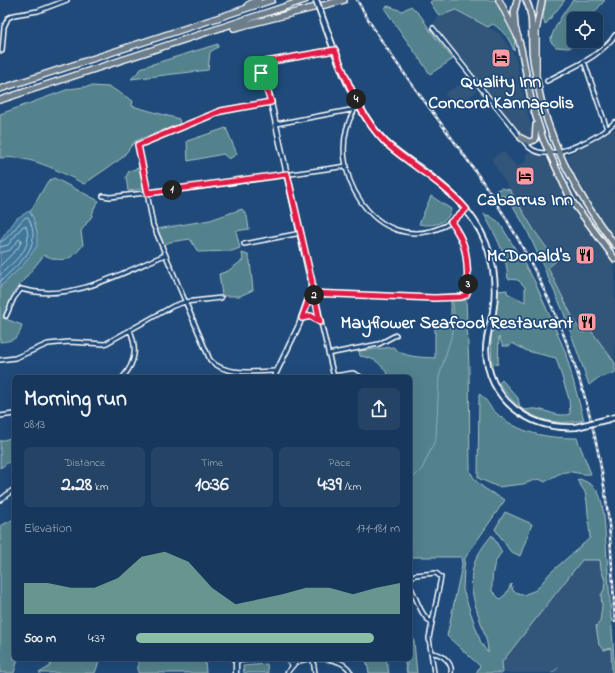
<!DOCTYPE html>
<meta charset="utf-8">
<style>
:root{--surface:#17385c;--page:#244365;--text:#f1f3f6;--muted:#9eacbb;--line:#365272;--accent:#8abfa5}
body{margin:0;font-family:"Indie Flower",sans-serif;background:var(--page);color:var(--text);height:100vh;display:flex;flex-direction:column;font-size:15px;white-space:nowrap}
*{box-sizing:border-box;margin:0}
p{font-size:13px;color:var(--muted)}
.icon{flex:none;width:22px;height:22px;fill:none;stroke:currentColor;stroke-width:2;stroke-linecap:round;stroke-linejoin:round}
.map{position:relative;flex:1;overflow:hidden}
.side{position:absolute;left:12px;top:375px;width:400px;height:286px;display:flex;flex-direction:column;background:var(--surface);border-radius:6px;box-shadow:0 4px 16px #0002,0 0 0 1px var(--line)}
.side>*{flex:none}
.controls{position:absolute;left:567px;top:12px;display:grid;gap:8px}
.controls a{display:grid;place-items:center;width:36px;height:36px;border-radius:6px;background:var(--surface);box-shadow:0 4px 16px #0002,0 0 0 1px var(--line);font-size:20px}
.pin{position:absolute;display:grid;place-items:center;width:34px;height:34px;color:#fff;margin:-17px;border-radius:8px;box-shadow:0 2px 6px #0006}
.km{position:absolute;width:20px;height:20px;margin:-10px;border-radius:50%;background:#222;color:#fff;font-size:11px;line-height:20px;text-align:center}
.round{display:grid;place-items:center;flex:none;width:42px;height:42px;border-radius:6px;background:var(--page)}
.overview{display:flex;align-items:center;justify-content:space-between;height:68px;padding:0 12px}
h1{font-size:22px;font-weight:800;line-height:30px}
.metrics{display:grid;grid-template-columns:repeat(3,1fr);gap:6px;height:68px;padding:4px 12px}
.metrics div{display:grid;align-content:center;border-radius:6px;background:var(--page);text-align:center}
.metrics b{font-size:20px;font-weight:800}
.metrics small{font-size:11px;font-weight:400}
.metrics p{font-size:11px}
.chart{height:112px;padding:8px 12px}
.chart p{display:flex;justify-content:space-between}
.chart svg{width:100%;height:72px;margin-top:4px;fill:var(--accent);opacity:.7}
ul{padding:0 12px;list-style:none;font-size:13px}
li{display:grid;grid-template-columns:64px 48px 1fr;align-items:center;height:30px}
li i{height:10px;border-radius:5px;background:var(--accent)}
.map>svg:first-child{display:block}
</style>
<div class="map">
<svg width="615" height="673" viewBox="0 0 615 673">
<rect width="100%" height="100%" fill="#1f4a7a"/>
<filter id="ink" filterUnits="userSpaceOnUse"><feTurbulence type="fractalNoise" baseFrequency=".025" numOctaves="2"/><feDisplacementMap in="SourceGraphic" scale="8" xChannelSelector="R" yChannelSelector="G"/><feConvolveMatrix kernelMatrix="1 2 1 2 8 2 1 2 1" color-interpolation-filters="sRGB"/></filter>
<g filter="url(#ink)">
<path fill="#31547a" d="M456 10 499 33 515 56 533 136 529 138 521 134 507 118 433 23 439 16Z
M468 80 477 91 459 105 458 110 444 93Z
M615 129V188L609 192 615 189V266L613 268 615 270V363L590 329 583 333 576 324 548 268 556 260 534 230 491 159 503 151 517 167 526 161V154L528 153 546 157 566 196 578 182 568 159V155Z
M582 560H609L615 673H503L501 662Z"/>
<path fill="#53828c" stroke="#a9c0c6" d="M433 0H500L515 38 514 51C510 39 503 31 493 24L488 27 456 10 439 16 430 2Z
M546 0H565L545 25 543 17Z
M573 0H605L593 14 596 19H574V41H581L569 48 556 47 550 41C555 25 563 13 573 0Z
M388 6 402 11 411 6 421 16 431 32 453 59 430 74 384 8Z
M218 44V47L210 52 208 70 131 79 143 67Z
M91 86 110 87 133 101 132 106 179 119 180 124 135 141 122 158 84 184C57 170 31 155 0 158V114L69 89Z
M226 128 237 154 229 159 223 154 188 161 187 141Z
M141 167 144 189 128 191 126 177 129 171Z
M54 178 99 201 94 208 92 216 81 231 83 245C71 261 62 263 44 255L15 291 3 318 22 325C19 339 13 341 0 342V287L24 264 33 218 30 212 48 181Z
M501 188 510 190 534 230 556 261 548 268 576 324 583 333 590 329 615 363V373L598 378 589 385 563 311 527 230 509 199 505 196H498L495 191Z
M431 196 451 209C449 224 431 227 419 224Z
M242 209 247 216 249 229 236 231 240 248 232 251 198 252 190 239 170 242 164 245 157 229 210 220Z
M484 214 490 216 499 222 534 280 565 351 584 420C546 428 520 415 499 383L502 380 518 398 520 408C526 412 529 408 536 409 548 410 557 418 570 414L569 399 556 358 527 351 512 343 510 346H503L499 337 498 364 492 365 491 337 498 291 507 290V293L525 302V287L518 280 508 279C507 254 495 235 484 214Z
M242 253 248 255 250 261 253 290 240 296H222L219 274 228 271 243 260Z
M451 300H466L469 367 470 471C477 487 491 492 505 500L465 558 464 569 463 590 481 643 488 653C488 642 484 634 481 623 468 585 465 567 492 535L502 552C492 563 492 576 492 591L500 599 506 594 511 584 513 591 523 595 536 590 550 573 590 538 587 502 585 492 577 480 580 479C600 487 601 496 604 516L615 673H612L611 648 604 650 599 645 596 626 600 622 602 606 601 595 604 590 605 581 601 569 600 560H582L502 662 503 673H476L480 666 447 636 462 565 461 557H410V377H390C379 363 378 359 360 356L359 351 393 347C404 358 421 357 435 358V327L451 326Z
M479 394C486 397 489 407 495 412 519 434 546 438 577 438L591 474C583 475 579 473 572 472 562 470 552 478 545 482L539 479 523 484 498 487 478 478Z
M14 437V459L0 468V441Z
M505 512 532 524 520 556 510 551 495 529Z
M14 519V659H18L14 673H0V526Z
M410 625 414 642 417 673H407L404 659H410Z
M54 659H100L95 673H39L49 667Z
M138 659H205L206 673H138Z
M366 659H386L389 673H369Z
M267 664 268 673H244L243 666Z"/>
<path fill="#3f779a" stroke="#8cadc2" d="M29 211 33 218 37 232V246L24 264 0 287V241L17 218Z"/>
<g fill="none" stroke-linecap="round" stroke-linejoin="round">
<path stroke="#b2c9d7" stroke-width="1" d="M0 242C7 241 19 222 26 217H28C44 248 19 262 0 282
M0 247 8 245 23 226H26C34 250 15 259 0 275
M0 253 10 250 19 239 22 240 18 248 0 266"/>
<path stroke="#8cadc2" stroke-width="1" d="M410 481 422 469 436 438 439 377 455 324 453 303
M407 659V673
M552 673 558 668"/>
<g stroke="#fff" stroke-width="6">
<path id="minor" d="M433 28 521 138C526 144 530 150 538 152 559 158 600 137 615 122
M2 51 4 27 8 18 14 15 38 11 67 0
M584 61 607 129
M262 65 266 62 335 50
M547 81C570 68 601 57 615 35
M271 102 221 111 138 145 153 225 210 360C226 377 256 371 277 371
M354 111C321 167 376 259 444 226 453 222 458 215 466 209
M276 124 361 108
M103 196 110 197 199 187 347 166
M244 244 301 233
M311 293 434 298 464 296 468 290C467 262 469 245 451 222
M314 293 334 377
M6 316 14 298 21 289C71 303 119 274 165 255
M301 318 311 316 321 322
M328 354 379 344 396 335
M0 360 15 358 48 344 69 342 105 344 173 306 185 302 221 298
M334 376 353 373 361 377
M123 377C136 362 137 348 130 330
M0 416 14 414
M0 500 14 489
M410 578 415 575 436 573 441 577 429 638 434 673
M410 586C416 596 421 618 432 622
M431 653C441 653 453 662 451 673
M286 659 292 665
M313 660 315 673
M236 661 252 659
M287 673 295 663C310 656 343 656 351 673"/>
</g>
<g stroke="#fff" stroke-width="7">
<path id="tertiary" d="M262 65 261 73 269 93 312 288 299 325 274 377
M236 659V673"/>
</g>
<g stroke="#fff" stroke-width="8">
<path id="secondary" d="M320 11C336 55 352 107 385 142 395 151 406 158 417 166 446 187 472 209 486 243 494 265 497 289 493 312 490 325 486 337 486 350 488 400 529 430 576 427
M609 419 615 417"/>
</g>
<g stroke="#fff" stroke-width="8">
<path id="trunk" d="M517 0 514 12 515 27 521 48 532 104 543 139 571 200 615 259
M526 0C534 16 531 31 532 48 532 59 535 70 537 81 548 142 578 197 615 245
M521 138 529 142 535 140 536 125"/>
</g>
<g stroke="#fff" stroke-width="8">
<path id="motorway" d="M499 0 518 37
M248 5 258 0
M234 28 344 0
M536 76V31L542 0
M0 89 272 0
M0 100 305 0"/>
</g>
<use href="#minor" stroke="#1f4a7a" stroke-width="3"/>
<use href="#tertiary" stroke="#1f4a7a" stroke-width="4"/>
<use href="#secondary" stroke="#1f4a7a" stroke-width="4.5"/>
<use href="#trunk" stroke="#6c7d8b" stroke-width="5"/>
<use href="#motorway" stroke="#6c7d8b" stroke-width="5.5"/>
<g stroke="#fff" stroke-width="2.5">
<path id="rail" d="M357 0C396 71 451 131 494 199 559 301 597 405 609 525 612 557 613 590 615 622"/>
</g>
<use href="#rail" stroke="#1f4a7a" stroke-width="1" stroke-dasharray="3" stroke-linecap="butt"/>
<g stroke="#fff" stroke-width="8" stroke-linecap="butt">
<path id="secondary-bridge" d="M316 0 320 11
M576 427 609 419"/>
</g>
<use href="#secondary-bridge" stroke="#1f4a7a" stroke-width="4.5"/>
</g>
</g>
<g fill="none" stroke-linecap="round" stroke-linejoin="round" filter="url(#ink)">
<g stroke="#fff" stroke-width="8">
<path id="route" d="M261 73 271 102 221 111 138 145 148 193 287 174 312 282 311 293H314L320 322 311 316 302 318 311 293 434 298 461 297 466 295 468 290C467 262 469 246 451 222L466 209C443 182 413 167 387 144 361 119 348 83 335 50L266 62 262 65 261 73"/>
</g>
<use href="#route" stroke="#e11d48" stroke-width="5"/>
</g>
<defs>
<g id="hotel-square" transform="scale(1)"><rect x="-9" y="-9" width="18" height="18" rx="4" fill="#ff9aa2" stroke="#1f4a7a"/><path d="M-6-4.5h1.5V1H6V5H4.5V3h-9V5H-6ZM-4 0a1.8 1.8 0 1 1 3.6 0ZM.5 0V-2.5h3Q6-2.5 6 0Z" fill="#111"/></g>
<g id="restaurant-square" transform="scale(1)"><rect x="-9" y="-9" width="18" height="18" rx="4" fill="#ff9aa2" stroke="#1f4a7a"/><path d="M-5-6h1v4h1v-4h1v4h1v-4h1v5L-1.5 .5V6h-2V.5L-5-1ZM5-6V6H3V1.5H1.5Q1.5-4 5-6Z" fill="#111"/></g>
</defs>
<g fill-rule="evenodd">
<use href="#hotel-square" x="501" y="58"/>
<use href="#hotel-square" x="525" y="176"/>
<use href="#restaurant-square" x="585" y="255"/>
<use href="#restaurant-square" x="587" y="322"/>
</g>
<g text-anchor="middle" stroke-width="3.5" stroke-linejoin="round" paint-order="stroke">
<g font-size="18" font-weight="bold" fill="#fff" stroke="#1f4a7a">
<text x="501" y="87">Quality Inn<tspan x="501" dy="21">Concord Kannapolis</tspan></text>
<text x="525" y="205">Cabarrus Inn</text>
<text x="571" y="261" text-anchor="end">McDonald's</text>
<text x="573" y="328" text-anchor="end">Mayflower Seafood Restaurant</text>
</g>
</g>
</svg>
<div class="controls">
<a><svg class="icon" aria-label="locate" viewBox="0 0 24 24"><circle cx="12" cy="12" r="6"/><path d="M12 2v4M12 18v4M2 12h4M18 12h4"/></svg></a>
</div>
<div class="pin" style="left:261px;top:73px;background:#1e9e55"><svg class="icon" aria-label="arrive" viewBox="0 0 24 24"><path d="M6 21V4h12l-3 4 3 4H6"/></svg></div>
<b class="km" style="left:172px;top:190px">1</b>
<b class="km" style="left:314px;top:295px">2</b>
<b class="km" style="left:468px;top:284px">3</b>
<b class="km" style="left:356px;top:99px">4</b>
<section class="side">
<div class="overview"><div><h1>Morning run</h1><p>08:13</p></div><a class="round"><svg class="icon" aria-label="share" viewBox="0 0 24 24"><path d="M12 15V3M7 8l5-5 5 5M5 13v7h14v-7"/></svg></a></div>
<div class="metrics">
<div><p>Distance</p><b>2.28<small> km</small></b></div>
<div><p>Time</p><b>10:36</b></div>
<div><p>Pace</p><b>4:39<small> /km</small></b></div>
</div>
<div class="chart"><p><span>Elevation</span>171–181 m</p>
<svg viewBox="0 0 160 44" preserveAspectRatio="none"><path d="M0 44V25L10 25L20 28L30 28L40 22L50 9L60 6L70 12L80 28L90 38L100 35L110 32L120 28L130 28L140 32L150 28L160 25V44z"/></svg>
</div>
<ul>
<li><b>500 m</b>4:37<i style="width:90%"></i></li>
</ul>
</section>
</div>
